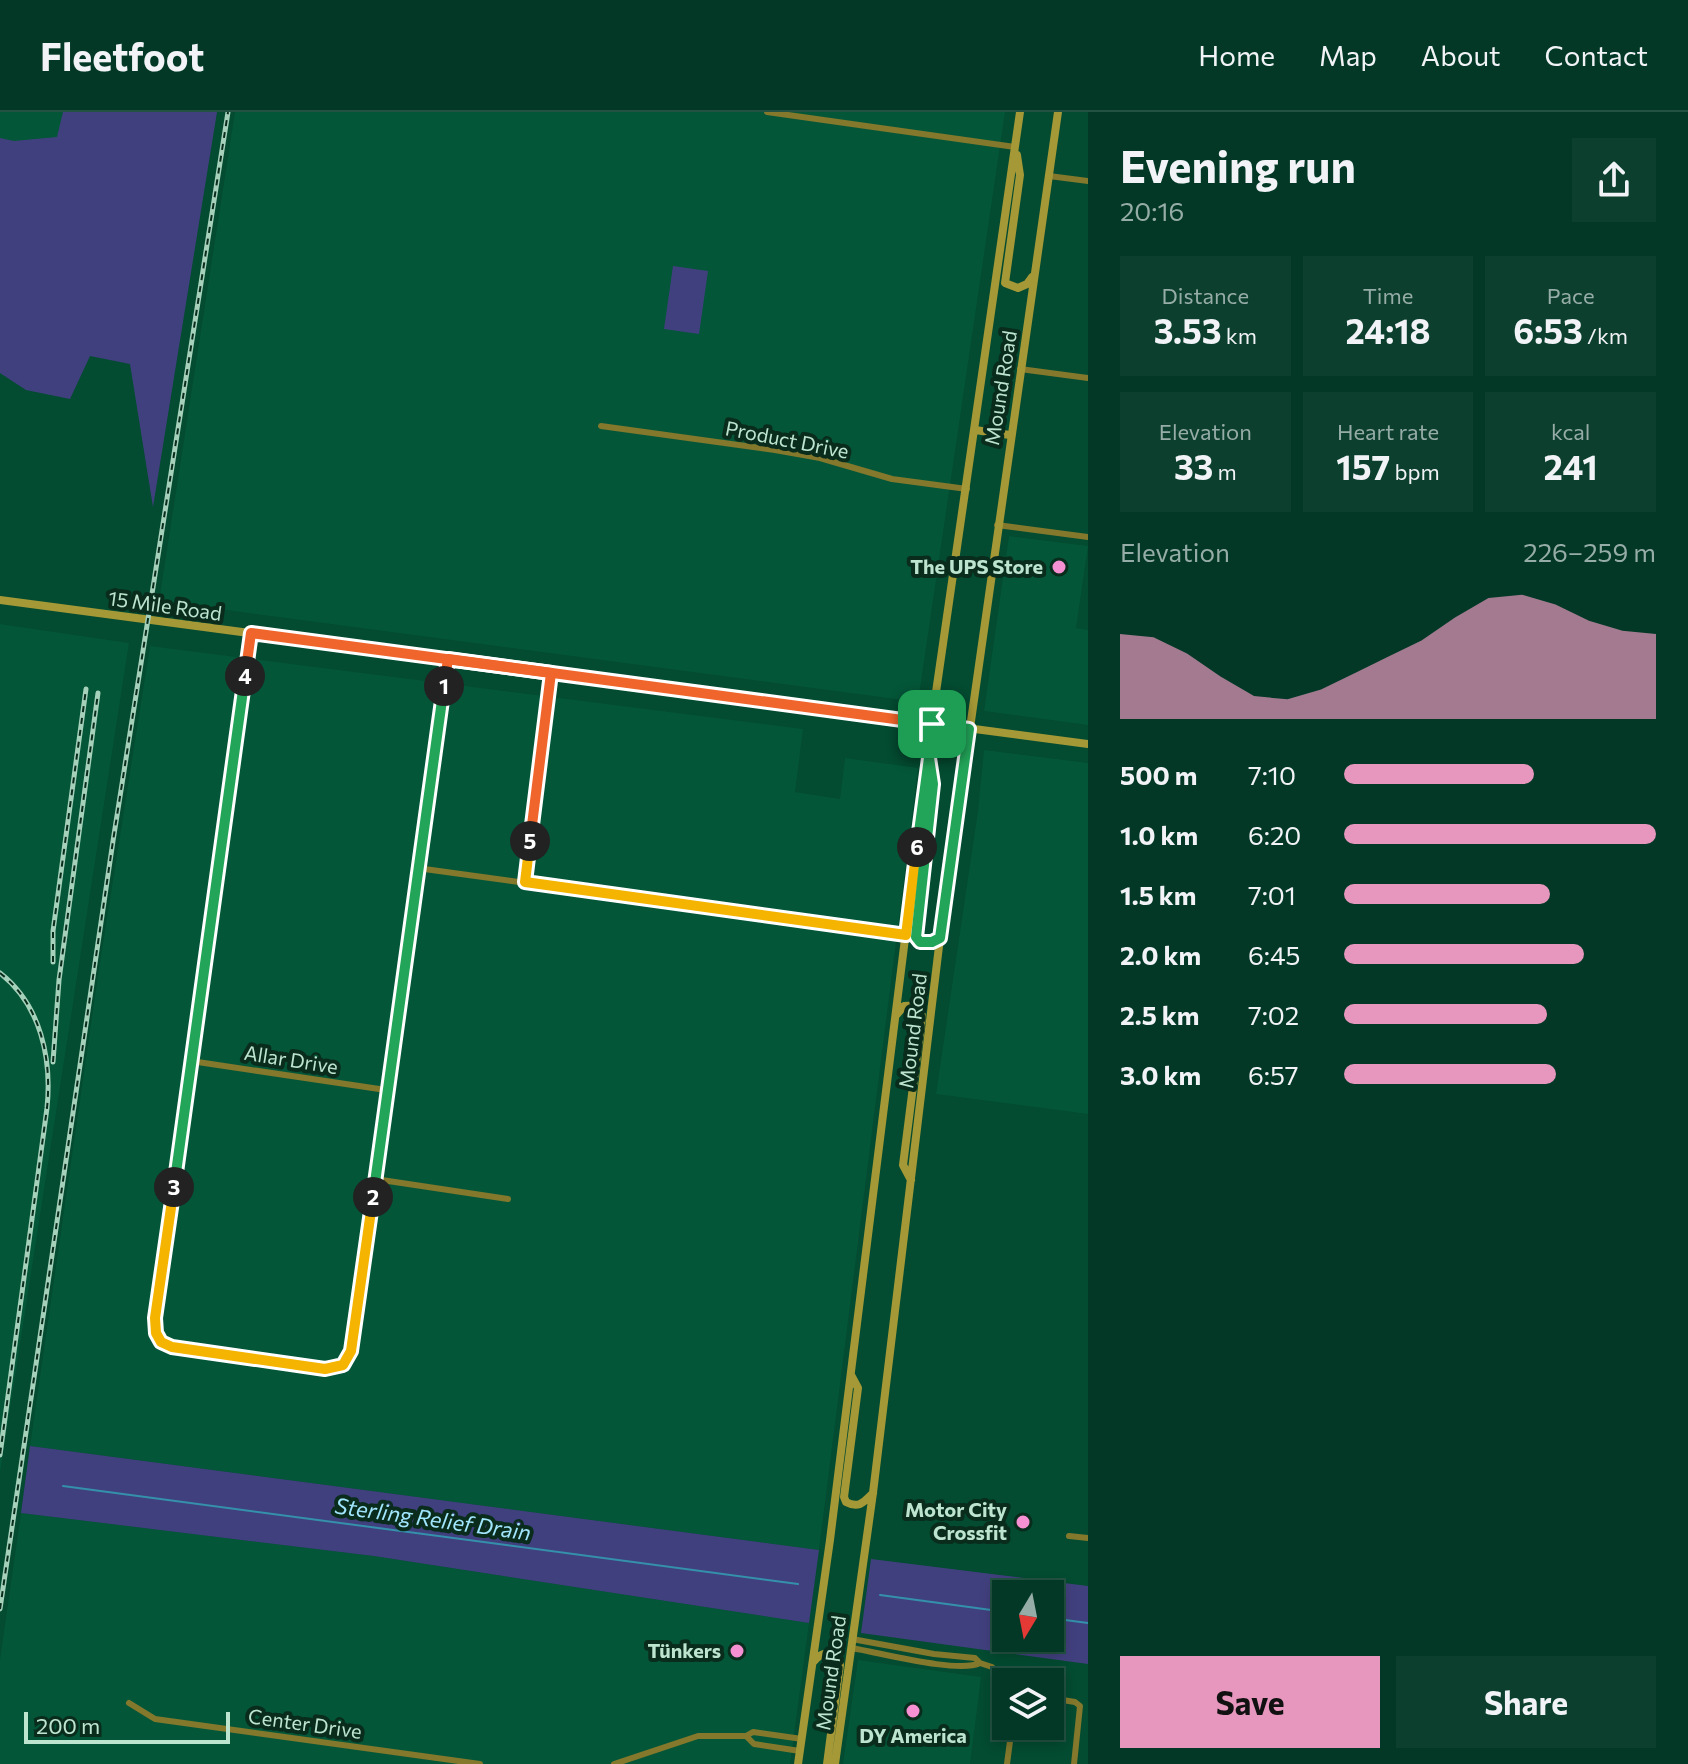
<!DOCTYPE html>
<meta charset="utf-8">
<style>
:root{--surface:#023825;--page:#0c3f2d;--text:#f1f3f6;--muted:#96aca7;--line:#235242;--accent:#e797bd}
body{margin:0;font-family:Commissioner,sans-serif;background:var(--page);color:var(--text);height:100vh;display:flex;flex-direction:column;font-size:30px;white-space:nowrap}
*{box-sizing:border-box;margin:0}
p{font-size:26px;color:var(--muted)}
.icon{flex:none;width:44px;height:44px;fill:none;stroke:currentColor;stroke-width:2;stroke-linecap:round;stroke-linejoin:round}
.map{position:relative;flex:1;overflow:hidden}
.sheet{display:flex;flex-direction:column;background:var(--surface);width:600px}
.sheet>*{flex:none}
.needle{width:52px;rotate:190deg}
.fabs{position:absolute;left:992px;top:1468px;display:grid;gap:16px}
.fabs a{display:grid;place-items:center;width:72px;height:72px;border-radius:0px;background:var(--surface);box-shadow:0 4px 12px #0003,0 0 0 2px var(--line);font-size:40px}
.scale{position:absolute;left:24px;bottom:20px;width:206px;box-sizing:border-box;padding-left:8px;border:4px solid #bde4cf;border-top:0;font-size:22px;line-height:28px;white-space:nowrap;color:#bde4cf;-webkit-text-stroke:6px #092c1d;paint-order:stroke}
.pin{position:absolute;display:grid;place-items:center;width:68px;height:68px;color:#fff;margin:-34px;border-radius:16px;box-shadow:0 4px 12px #0006}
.km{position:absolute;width:40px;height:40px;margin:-20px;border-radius:50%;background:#222;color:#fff;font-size:22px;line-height:40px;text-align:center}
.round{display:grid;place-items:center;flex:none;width:84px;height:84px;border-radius:0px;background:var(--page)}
.head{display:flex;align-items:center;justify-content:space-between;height:136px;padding:0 32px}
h1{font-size:44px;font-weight:700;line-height:60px}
.stats{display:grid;grid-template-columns:repeat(3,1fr);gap:12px;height:136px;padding:8px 32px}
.stats div{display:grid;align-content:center;border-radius:0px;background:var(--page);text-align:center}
.stats b{font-size:34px;font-weight:700}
.stats small{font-size:22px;font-weight:400}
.stats p{font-size:22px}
.chart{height:224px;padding:16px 32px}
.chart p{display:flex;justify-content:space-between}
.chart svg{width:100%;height:144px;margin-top:8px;fill:var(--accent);opacity:.7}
.action{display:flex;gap:16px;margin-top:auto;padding:16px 32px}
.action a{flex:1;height:92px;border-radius:0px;background:var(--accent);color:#111;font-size:32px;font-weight:700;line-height:92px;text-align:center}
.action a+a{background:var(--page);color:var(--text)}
ul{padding:0 32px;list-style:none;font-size:26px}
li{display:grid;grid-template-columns:128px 96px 1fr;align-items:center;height:60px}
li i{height:20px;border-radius:10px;background:var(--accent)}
header{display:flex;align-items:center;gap:48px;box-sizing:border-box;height:112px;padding:0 40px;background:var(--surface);border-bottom:2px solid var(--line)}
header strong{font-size:38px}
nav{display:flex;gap:44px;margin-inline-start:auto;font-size:28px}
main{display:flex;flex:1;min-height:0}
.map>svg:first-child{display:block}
</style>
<header>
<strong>Fleetfoot</strong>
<nav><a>Home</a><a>Map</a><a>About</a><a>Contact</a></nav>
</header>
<main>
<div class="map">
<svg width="1088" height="1652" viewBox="0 0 1088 1652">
<rect width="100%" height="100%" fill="#034b31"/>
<path fill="#045639" d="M0 0H123L0 70Z
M235 0H1005L918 590 159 489Z
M1009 424 1088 434 1076 516 1088 518V613L984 599Z
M0 512 129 531 0 1361Z
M150 534 803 617 795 680 840 687 845 646 918 656 819 1438 30 1334 99 857Z
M984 638 1088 651V1002L936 982 978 699Z
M21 1401 374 1444 809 1511 790 1652H0V1548Z
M858 1548 981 1565 970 1652H843Z"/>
<path fill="#41407e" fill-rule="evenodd" d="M63 0H217L153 395 130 252 90 244 70 287 26 278 0 261V26L14 29 57 25Z
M673 154 708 159 699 222 664 217Z
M30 1334 819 1438 809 1511 374 1444 21 1401Z
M871 1447 1088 1474V1552L861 1521ZM1050 1482V1526H1006V1482Z"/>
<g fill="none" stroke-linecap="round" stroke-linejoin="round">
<path stroke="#3490ab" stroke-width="2" d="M63 1374 798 1472
M880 1483 1006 1500
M1050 1506 1088 1511"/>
<path stroke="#83782c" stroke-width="6" d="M767 0 1015 35
M1049 64 1088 69
M1020 257 1088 266
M601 314 775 338 820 346 892 367 967 377
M997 413 1088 425
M251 521 155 1214 161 1230 167 1234 325 1257 343 1253 349 1245 352 1232 448 547
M551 561 525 770 906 823
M417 756 519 770
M191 949 386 978
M375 1067 508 1087
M1069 1424 1088 1426
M851 1536C878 1540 958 1562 980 1551L975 1546 934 1542 852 1527
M980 1551 992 1555 1007 1570
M1050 1586 1075 1590 1080 1594 1074 1652
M129 1591 155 1607 480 1652
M746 1624 754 1632 800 1639
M614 1652 698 1624H746L753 1620 802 1627
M1007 1652 1012 1614"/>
<path stroke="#a59836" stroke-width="8" d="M1017 43 1020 63 1005 171 1018 176 1027 172 1032 165
M975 318 1010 323
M0 488 1088 632
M930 654 933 672 916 825 925 831 940 826
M897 902 904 894C913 893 920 894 922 904L903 1053 911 1068
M851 1263 858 1276 844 1385 846 1390C859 1397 864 1390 873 1381
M814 1549C821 1541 829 1539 837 1545L840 1553 827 1652
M798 1652 830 1428 934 594 1020 0
M835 1652 873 1381 940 826 1058 0"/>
<g stroke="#a5d0ba" stroke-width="5">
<path id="rail" d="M53 850V819L86 577
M0 861C41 893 52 947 47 996L0 1343
M53 950 59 868 98 581
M0 1497 113 729 228 0"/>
</g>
<use href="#rail" stroke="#092c1d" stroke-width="2" stroke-dasharray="6" stroke-linecap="butt"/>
</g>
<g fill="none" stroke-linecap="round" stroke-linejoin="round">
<g stroke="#fff" stroke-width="16">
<path id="split-1" d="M444 574 448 547 932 612"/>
</g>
<g stroke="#fff" stroke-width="16">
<path id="split-2" d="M373 1085 444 574"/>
</g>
<g stroke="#fff" stroke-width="16">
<path id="split-3" d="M174 1075 155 1206 156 1221 161 1230 172 1235 325 1257 343 1253 351 1239 373 1085"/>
</g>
<g stroke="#fff" stroke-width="16">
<path id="split-4" d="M174 1075 245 564"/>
</g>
<g stroke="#fff" stroke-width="16">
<path id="split-5" d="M245 564 251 521 551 561 530 729"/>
</g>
<g stroke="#fff" stroke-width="16">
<path id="split-6" d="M530 729 525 770 906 823 917 735"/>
</g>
<g stroke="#fff" stroke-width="16">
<path id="split-7" d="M917 735 929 646 933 672 916 825 920 830H932L940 826 969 617 932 612"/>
</g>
<use href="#split-1" stroke="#f0652b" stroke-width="10"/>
<use href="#split-2" stroke="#22a559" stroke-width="10"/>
<use href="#split-3" stroke="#f5b400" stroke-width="10"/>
<use href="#split-4" stroke="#22a559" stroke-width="10"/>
<use href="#split-5" stroke="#f0652b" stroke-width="10"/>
<use href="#split-6" stroke="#f5b400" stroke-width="10"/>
<use href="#split-7" stroke="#22a559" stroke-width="10"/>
</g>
<g fill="#f591d2" stroke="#092c1d" stroke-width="3">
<circle cx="1059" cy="455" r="8"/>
<circle cx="1023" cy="1410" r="8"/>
<circle cx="737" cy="1539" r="8"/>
<circle cx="913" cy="1599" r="8"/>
</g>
<g text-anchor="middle" stroke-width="8" stroke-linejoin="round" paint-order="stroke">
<g font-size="20" fill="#bde4cf" stroke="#092c1d">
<text transform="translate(1001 276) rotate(-81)" y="7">Mound Road</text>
<text transform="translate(787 328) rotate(11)" y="7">Product Drive</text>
<text transform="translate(165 494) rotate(8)" y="7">15 Mile Road</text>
<text transform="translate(913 919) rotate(-83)" y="7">Mound Road</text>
<text transform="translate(291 948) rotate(9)" y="7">Allar Drive</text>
<text transform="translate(831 1561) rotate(-82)" y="7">Mound Road</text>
<text transform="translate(305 1612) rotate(8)" y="7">Center Drive</text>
</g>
<g font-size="20" font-weight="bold" fill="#bde4cf" stroke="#092c1d" text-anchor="end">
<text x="1043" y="462">The UPS Store</text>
<text x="1007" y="1405">Motor City<tspan x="1007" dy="23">Crossfit</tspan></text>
<text x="721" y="1546">Tünkers</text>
<text x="913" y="1631" text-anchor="middle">DY America</text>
</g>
<g font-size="22" font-style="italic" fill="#a2e6fd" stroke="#092c1d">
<text transform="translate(433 1407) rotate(8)" y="8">Sterling Relief Drain</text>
</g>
</g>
</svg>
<div class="fabs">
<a><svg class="needle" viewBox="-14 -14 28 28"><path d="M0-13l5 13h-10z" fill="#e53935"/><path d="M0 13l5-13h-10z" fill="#96aca7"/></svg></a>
<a><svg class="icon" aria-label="layers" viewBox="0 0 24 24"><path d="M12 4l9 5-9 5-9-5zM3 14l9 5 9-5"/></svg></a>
</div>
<div class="scale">200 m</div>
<div class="pin" style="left:932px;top:612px;background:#1e9e55"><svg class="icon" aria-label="arrive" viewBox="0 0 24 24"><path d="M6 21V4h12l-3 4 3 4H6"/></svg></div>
<b class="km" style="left:444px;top:574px">1</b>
<b class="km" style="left:373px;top:1085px">2</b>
<b class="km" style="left:174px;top:1075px">3</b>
<b class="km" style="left:245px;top:564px">4</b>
<b class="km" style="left:530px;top:729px">5</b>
<b class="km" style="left:917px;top:735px">6</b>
</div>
<section class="sheet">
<div class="head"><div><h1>Evening run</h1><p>20:16</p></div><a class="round"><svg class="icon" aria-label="share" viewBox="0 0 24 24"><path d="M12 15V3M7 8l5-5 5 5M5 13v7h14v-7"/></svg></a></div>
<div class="stats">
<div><p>Distance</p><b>3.53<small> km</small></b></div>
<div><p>Time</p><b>24:18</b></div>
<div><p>Pace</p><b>6:53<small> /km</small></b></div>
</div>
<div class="stats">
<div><p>Elevation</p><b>33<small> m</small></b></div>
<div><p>Heart rate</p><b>157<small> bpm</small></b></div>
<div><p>kcal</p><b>241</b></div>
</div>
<div class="chart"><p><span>Elevation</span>226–259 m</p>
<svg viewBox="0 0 160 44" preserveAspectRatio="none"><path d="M0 44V18L10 19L20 24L30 31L40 37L50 38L60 35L70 30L80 25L90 20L100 13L110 7L120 6L130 9L140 14L150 17L160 18V44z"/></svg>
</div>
<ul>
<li><b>500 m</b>7:10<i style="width:61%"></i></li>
<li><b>1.0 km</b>6:20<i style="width:100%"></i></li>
<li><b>1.5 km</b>7:01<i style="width:66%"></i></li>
<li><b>2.0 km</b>6:45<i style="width:77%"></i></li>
<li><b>2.5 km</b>7:02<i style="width:65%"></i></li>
<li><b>3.0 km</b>6:57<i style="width:68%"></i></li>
</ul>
<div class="action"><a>Save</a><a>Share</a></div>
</section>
</main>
